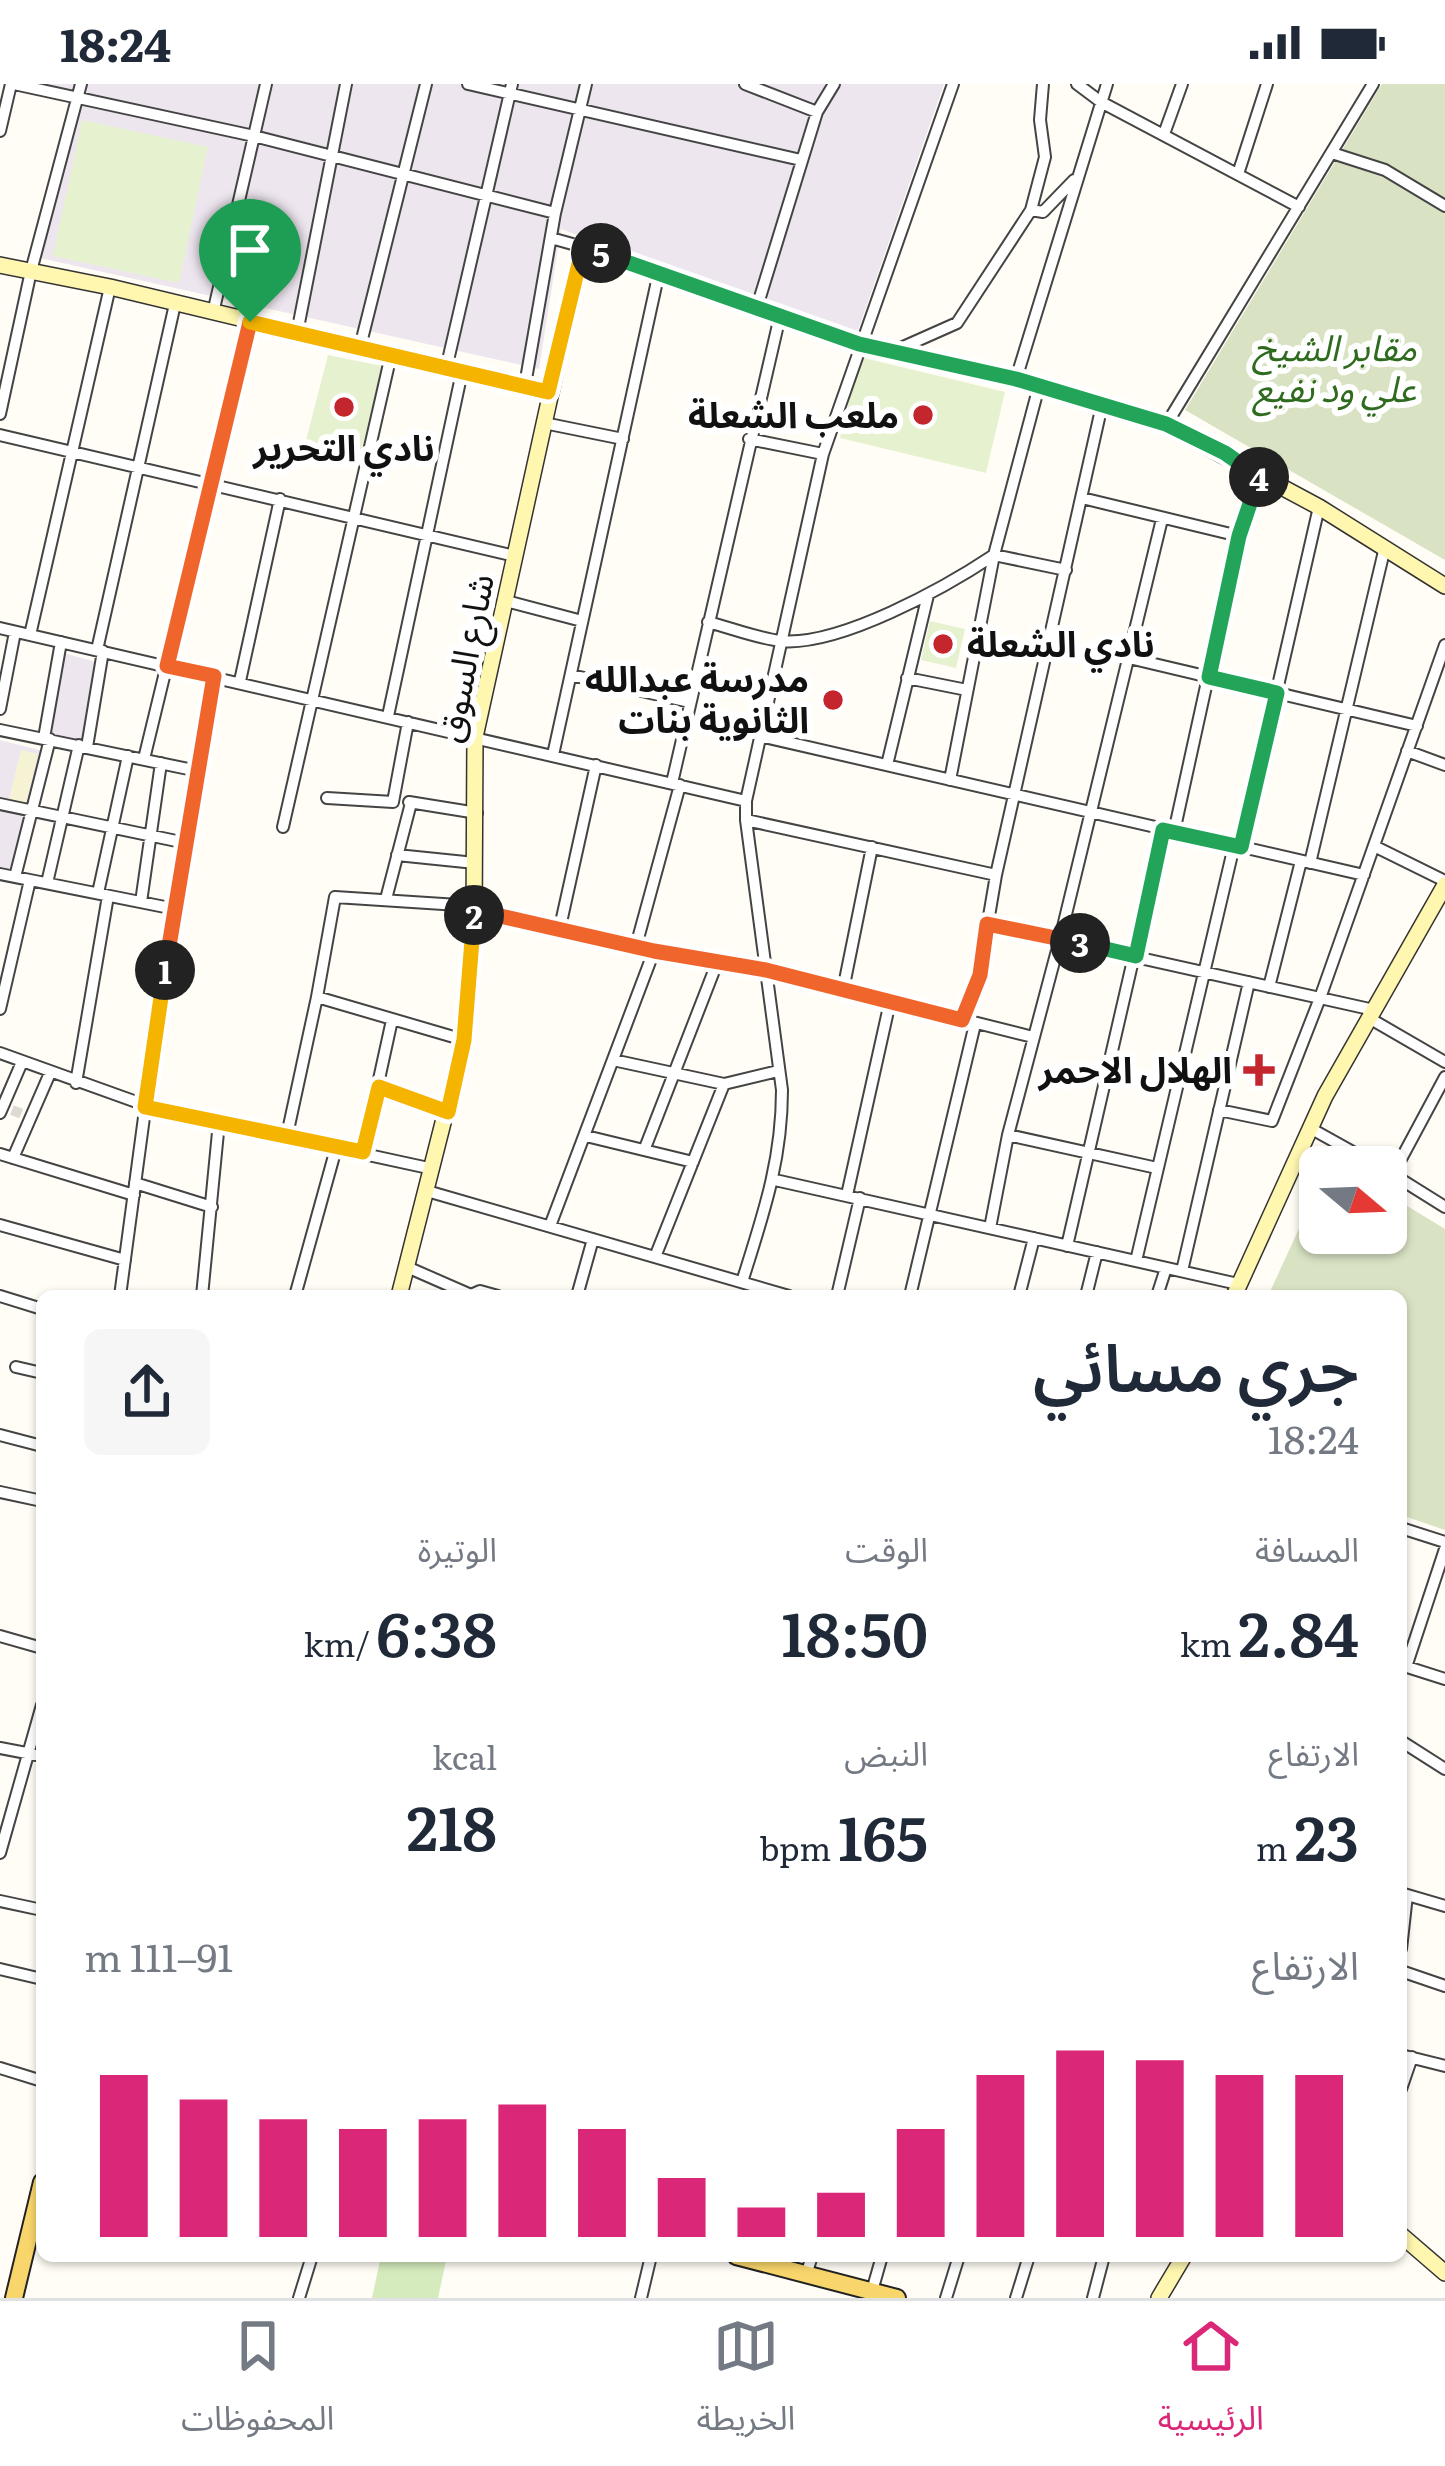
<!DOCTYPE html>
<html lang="ar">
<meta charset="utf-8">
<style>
:root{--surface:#fff;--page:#f6f6f7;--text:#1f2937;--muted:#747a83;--line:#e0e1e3;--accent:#db2777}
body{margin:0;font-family:Literata,"Noto Sans Arabic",serif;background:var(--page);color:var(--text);direction:rtl;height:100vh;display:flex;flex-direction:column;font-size:45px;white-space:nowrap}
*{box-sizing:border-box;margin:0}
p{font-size:39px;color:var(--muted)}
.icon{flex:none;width:66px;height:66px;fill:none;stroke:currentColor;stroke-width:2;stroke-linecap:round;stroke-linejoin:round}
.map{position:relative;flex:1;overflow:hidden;direction:ltr}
.sheet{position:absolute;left:36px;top:1206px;width:1371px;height:972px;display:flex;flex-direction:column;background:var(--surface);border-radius:18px;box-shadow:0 3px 9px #0004;direction:rtl}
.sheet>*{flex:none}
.needle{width:78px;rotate:109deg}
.fabs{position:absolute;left:1299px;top:1062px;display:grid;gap:24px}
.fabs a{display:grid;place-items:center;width:108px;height:108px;border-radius:18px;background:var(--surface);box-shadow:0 3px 9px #0004;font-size:60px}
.pin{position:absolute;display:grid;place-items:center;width:102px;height:102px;color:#fff;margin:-123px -51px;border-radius:50% 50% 50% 0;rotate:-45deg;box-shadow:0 0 12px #0007}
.pin .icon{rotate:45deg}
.km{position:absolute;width:60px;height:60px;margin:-30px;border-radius:50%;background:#222;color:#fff;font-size:33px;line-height:60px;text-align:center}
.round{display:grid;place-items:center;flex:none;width:126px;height:126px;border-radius:18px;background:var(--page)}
.summary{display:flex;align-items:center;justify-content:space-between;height:204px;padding:0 48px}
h1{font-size:66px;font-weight:600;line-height:90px}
.metrics{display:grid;grid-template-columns:repeat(3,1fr);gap:18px;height:204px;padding:12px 48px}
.metrics div{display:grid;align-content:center}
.metrics b{font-size:60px;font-weight:600}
.metrics small{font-size:33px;font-weight:400}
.metrics p{font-size:33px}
.chart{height:336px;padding:24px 48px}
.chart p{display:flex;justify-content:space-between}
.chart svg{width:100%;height:216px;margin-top:12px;stroke:var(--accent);stroke-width:6}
.status{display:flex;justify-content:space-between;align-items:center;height:84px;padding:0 60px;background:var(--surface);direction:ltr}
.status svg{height:33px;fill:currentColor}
.tabs{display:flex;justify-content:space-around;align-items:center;height:168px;border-top:3px solid var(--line);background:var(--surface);font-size:33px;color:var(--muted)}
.tabs a{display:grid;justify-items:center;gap:6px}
.tabs .selected{color:var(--accent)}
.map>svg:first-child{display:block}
</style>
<div class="status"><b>18:24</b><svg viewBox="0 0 49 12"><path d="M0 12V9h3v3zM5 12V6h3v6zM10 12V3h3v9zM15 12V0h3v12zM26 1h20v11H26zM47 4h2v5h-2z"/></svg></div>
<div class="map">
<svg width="1445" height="2214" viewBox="0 0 1445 2214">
<rect width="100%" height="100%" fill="#fffdf5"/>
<path fill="#eee6ef" d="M39 0H944L856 252 561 145 539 285 40 174 80 9Z
M63 569 100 579 84 658 48 649Z
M0 656 43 667 29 723 0 716Z
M0 724 28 729 12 789 0 787Z"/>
<path fill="#f6f3d4" d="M21 666 38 670 26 719 9 715Z"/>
<path fill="#d5ebbd" d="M381 2172H447L438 2214H372Z"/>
<path fill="#d9e3c4" d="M1382 0H1445V476L1185 326Z
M1320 1099V1149H1386V1109L1445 1145V1446L1401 1431V1212H1268Z"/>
<path fill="#e6f2cf" d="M82 36 208 63 179 199 53 172Z
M328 271 382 282 359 377 304 364Z
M860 273 1005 308 986 389 840 354Z
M930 537 965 545 956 584 921 576Z"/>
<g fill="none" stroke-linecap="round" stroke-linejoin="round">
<path stroke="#dbdad3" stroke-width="10" stroke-dasharray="10 5" stroke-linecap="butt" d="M12 1026 22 1030"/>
<g stroke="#444" stroke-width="14">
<path id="street" d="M14 0 254 52 555 129
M468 0 801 76
M745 0 817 28 757 223
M1077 0 1101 18 1299 123
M817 28 834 0
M0 47 11 0
M1164 50 1182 0
M1332 69 1385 86 1445 122
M1238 90 1267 0
M1031 126 1043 128 1074 96
M551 154 583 163
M213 229 266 0
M297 249 346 0
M360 263 426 0
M894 267 957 239 1031 126 1045 73 1040 36 1043 0
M446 285 512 0
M1016 295 1107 0
M525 301 555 129 586 0
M0 330 31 187 81 0
M544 339 623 355
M1166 341 1373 0
M0 351 515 472
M749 355 823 370
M1082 414 1239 452
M506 517 582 537
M708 538C731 544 757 554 780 557 839 563 946 503 994 471L1066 486
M0 544 746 717
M30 551 110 203
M97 566 175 220
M1129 574 1417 642
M571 591 690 618
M907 594 967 606
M240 597 280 415
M0 625 15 548
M388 632 462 288
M0 646 198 687
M760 652 1364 791
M44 654 61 558
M87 663 103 567
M1407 667 1445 681
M553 671 659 188
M144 675 250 238
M887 681 928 511
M950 696 994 471 1039 302
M672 699 780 232
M327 714 393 718 408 638
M409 718 477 729
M0 720 186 759
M746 736 996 791
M283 743 391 271
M1174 748 1239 452 1259 392
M1374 762 1445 797
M1241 763 1319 423
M397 771 475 779
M1310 779 1385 463
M0 790 175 825
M15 793 50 655
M47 799 79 661
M98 809 128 672
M386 815 411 719
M141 818 161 679
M474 826 654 867 766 886 1033 953
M987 840 1374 926
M560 843 596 681
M636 862 680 701
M1269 903 1301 777
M843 906 872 763
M317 913 335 813 474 822
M0 925 30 796
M1369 934 1445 978
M962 936 979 891 996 791 1102 321
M0 969 156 1025 433 1085
M613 976 724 1000 778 987
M76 999 108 812
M379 1003 448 1028
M1219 1026 1272 1037 1320 914 1445 561
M0 1029 22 978
M1310 1044 1380 1083
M287 1051 317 913 464 956
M1008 1051 1157 1084
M586 1052 693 1078
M645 1064 717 879
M363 1068 392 936
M0 1070 134 1111
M13 1074 50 989
M1389 1088 1445 1123
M1393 1090 1445 993
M775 1096 1238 1200
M135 1099 212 1123
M427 1107 789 1212
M847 1111 890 918
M0 1141 125 1176
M550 1142 654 867
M990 1144 1008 1051 1060 855 1162 435
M1067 1162 1163 746
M655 1173 724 1000
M1136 1177 1234 762
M407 1183 471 1211 480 1207 498 1212
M1182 1187 1249 898
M742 1198C763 1131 782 1077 782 1006L746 736V717L823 370 953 0
M0 1212 42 1225
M120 1212 158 929 214 592
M202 1212 219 1038
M295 1212 337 1061
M577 1212 593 1155
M837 1212 860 1114
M910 1212 975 940
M1019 1212 1034 1154
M1086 1212 1097 1168
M1157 1212 1166 1184
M16 1283 42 1289
M0 1351 42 1362
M0 1408 42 1417
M1401 1444 1445 1458
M0 1552 42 1564
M1404 1582 1445 1595
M1406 1583 1445 1465
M1401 1657 1445 1685
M0 1664 42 1672
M0 1769 42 1621
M1404 1810 1445 1822
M0 1817 42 1826
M1401 1865 1407 1811
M0 1885 42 1895
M1401 1887 1445 1902
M1401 1971 1445 1982
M0 1984 42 1997
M1401 2005 1412 1973
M806 2191 812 2172
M872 2207 882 2172
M299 2214 312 2172
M641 2214 651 2172
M946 2214 959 2172
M1016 2214 1029 2172
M1093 2214 1104 2172"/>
</g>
<g stroke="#333" stroke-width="18">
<path id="secondary" d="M0 181 110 203 548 308
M399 1212 464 956 474 841 475 653 583 163 859 260 1016 295 1166 341 1319 423 1445 502
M1234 1212 1325 1012 1445 801
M1401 2151 1445 2189
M1159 2214 1184 2172"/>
</g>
<g stroke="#222" stroke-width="20">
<path id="primary" d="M736 2172 897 2214
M14 2214 42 2098"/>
</g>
<use href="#street" stroke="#fff" stroke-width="10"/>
<use href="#secondary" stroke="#fff6b0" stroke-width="15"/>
<use href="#primary" stroke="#f9d66b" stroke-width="16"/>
</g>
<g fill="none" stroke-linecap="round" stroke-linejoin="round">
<g stroke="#fff" stroke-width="24">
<path id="split-1" d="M165 886 214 592 167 582 250 238"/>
</g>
<g stroke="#fff" stroke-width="24">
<path id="split-2" d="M165 886 145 1023 363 1068 379 1003 448 1028 464 956 474 831"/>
</g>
<g stroke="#fff" stroke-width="24">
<path id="split-3" d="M474 831V826L654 867 766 886 962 936 980 891 987 840 1080 859"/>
</g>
<g stroke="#fff" stroke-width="24">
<path id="split-4" d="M1080 859 1136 872 1163 746 1241 763 1277 609 1209 593 1239 452 1259 393"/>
</g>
<g stroke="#fff" stroke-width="24">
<path id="split-5" d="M601 169 859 260 1016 295 1166 340 1225 369 1259 393"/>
</g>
<g stroke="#fff" stroke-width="24">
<path id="split-6" d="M250 238 548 308 583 163 601 169"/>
</g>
<use href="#split-1" stroke="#f0652b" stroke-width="15"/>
<use href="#split-2" stroke="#f5b400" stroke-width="15"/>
<use href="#split-3" stroke="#f0652b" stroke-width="15"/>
<use href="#split-4" stroke="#22a559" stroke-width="15"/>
<use href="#split-5" stroke="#22a559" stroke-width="15"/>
<use href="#split-6" stroke="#f5b400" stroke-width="15"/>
</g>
<g fill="#c4262e" stroke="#fff" stroke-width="4.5">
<circle cx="344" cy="323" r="12"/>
<circle cx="923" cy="331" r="12"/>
<circle cx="943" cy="560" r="12"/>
<circle cx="833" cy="616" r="12"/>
<path d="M1253 968h12v12h12v12h-12v12h-12v-12h-12v-12h12z"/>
</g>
<g text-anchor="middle" stroke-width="12" stroke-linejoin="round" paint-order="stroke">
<g font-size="36" font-style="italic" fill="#2f6b1f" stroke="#fff">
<text x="1335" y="277">مقابر الشيخ<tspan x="1335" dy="41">علي ود نفيع</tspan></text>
</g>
<g font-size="36" font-weight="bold" fill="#111" stroke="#fff" text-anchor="end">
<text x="899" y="344">ملعب الشعلة</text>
<text x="344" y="377" text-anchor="middle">نادي التحرير</text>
<text x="967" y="573" text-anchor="start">نادي الشعلة</text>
<text x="809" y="608">مدرسة عبدالله<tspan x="809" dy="41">الثانوية بنات</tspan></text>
<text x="1232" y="999">الهلال الاحمر</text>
</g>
<g font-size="36" fill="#111" stroke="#fff">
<text transform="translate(465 574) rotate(-79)" y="13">شارع السوق</text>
</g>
</g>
</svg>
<div class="fabs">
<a><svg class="needle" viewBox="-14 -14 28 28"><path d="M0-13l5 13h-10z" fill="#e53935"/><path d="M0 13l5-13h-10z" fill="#747a83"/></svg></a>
</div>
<div class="pin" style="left:250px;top:238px;background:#1e9e55"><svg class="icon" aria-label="arrive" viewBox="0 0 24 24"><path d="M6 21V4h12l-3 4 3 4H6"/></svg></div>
<b class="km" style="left:165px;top:886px">1</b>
<b class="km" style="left:474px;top:831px">2</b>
<b class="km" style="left:1080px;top:859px">3</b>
<b class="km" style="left:1259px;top:393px">4</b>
<b class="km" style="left:601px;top:169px">5</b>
<section class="sheet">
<div class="summary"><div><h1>جري مسائي</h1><p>18:24</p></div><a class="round"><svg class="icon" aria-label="share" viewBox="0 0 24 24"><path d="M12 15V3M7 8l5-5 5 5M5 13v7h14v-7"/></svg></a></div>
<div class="metrics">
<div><p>المسافة</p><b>2.84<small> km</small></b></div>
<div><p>الوقت</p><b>18:50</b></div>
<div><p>الوتيرة</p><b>6:38<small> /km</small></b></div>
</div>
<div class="metrics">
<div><p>الارتفاع</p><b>23<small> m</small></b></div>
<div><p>النبض</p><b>165<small> bpm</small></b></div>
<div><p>kcal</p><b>218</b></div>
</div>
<div class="chart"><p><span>الارتفاع</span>91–111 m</p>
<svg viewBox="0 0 160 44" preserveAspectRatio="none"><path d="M5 44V11M15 44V16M25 44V20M35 44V22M45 44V20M55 44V17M65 44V22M75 44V32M85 44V38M95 44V35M105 44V22M115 44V11M125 44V6M135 44V8M145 44V11M155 44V11"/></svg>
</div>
</section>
</div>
<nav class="tabs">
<a class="selected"><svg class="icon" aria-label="home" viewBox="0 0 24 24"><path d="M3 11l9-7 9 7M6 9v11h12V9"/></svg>الرئيسية</a>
<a><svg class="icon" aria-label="map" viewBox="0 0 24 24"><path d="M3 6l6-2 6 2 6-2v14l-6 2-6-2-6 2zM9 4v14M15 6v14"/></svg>الخريطة</a>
<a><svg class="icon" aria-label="saved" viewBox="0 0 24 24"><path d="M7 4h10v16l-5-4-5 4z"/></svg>المحفوظات</a>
</nav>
